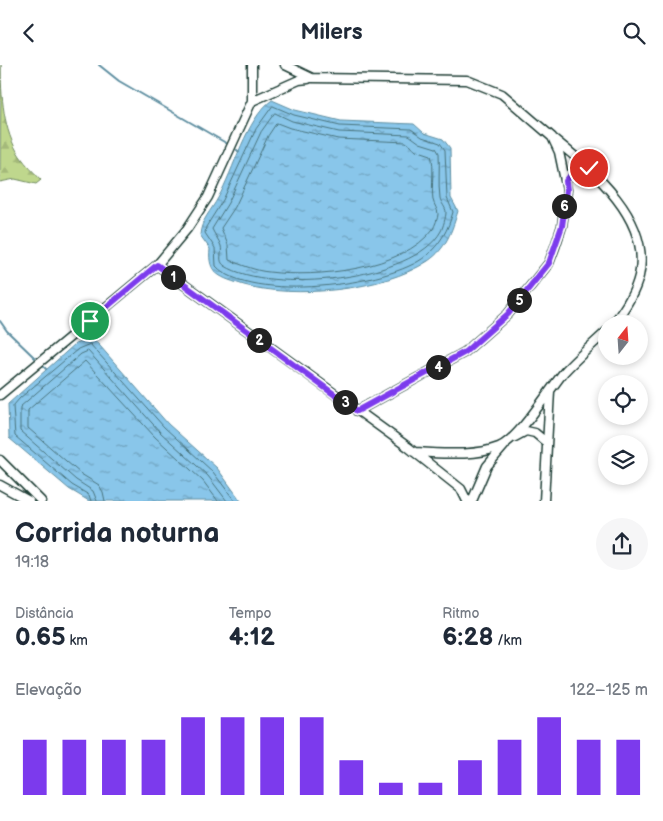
<!DOCTYPE html>
<html lang="pt">
<meta charset="utf-8">
<style>
:root{--surface:#fff;--page:#f6f6f7;--text:#1f2937;--muted:#747a83;--accent:#7c3aed}
body{margin:0;font-family:"Balsamiq Sans",sans-serif;background:var(--page);color:var(--text);height:100vh;display:flex;flex-direction:column;font-size:19px;white-space:nowrap}
*{box-sizing:border-box;margin:0}
p{font-size:16px;color:var(--muted)}
.icon{flex:none;width:28px;height:28px;fill:none;stroke:currentColor;stroke-width:2;stroke-linecap:round;stroke-linejoin:round}
.map{position:relative;height:436px;overflow:hidden}
.drawer{display:flex;flex-direction:column;background:var(--surface);flex:1}
.drawer>*{flex:none}
.needle{width:32px;rotate:17deg}
.fabs{position:absolute;left:598px;top:250px;display:grid;gap:10px}
.fabs a{display:grid;place-items:center;width:50px;height:50px;border-radius:50%;background:var(--surface);box-shadow:0 2px 8px #0003;font-size:25px}
.pin{position:absolute;display:grid;place-items:center;width:42px;height:42px;color:#fff;margin:-21px;border:2px solid #fff;border-radius:50%;box-shadow:0 1px 5px #0007}
.km{position:absolute;width:25px;height:25px;margin:-12px;border-radius:50%;background:#222;color:#fff;font-size:14px;line-height:25px;text-align:center}
.round{display:grid;place-items:center;flex:none;width:52px;height:52px;border-radius:26px;background:var(--page)}
.overview{display:flex;align-items:center;justify-content:space-between;height:85px;padding:0 15px}
h1{font-size:28px;font-weight:700;line-height:38px}
.metrics{display:grid;grid-template-columns:repeat(3,1fr);gap:8px;height:85px;padding:5px 15px}
.metrics div{display:grid;align-content:center}
.metrics b{font-size:25px;font-weight:700}
.metrics small{font-size:14px;font-weight:400}
.metrics p{font-size:14px}
.chart{height:140px;padding:10px 15px}
.chart p{display:flex;justify-content:space-between}
.chart svg{width:100%;height:90px;margin-top:5px;stroke:var(--accent);stroke-width:6}
header{display:flex;justify-content:space-between;align-items:center;height:65px;padding:0 15px;background:var(--surface);font-size:22px;font-weight:700}
.map>svg:first-child{display:block}
</style>
<header><svg class="icon" aria-label="back" viewBox="0 0 24 24"><path d="M15 5l-7 7 7 7"/></svg>Milers<svg class="icon" aria-label="search" viewBox="0 0 24 24"><circle cx="10" cy="10" r="6"/><path d="M15 15l6 6"/></svg></header>
<div class="map">
<svg width="663" height="436" viewBox="0 0 663 436">
<defs>
<pattern id="forest-firs" width="22" height="20" patternUnits="userSpaceOnUse" patternTransform="scale(1.25)"><rect width="22" height="20" fill="#bfd78d"/><path d="M5 1l3.5 6h-7zM16 11l3.5 6h-7z" fill="#a4b97a"/></pattern>
<pattern id="water-ripples" width="26" height="14" patternUnits="userSpaceOnUse" patternTransform="scale(1.25)"><rect width="26" height="14" fill="#89c6ea"/><path d="M2 4q2-2 4 0t4 0M15 11q2-2 4 0t4 0" fill="none" stroke="#6fa2be"/></pattern>
</defs>
<rect width="100%" height="100%" fill="#fff"/>
<filter id="ink" filterUnits="userSpaceOnUse"><feTurbulence type="fractalNoise" baseFrequency=".02" numOctaves="2"/><feDisplacementMap in="SourceGraphic" scale="10" xChannelSelector="R" yChannelSelector="G"/><feConvolveMatrix kernelMatrix="1 2 1 2 8 2 1 2 1" color-interpolation-filters="sRGB"/></filter>
<g filter="url(#ink)">
<path fill="url(#forest-firs)" stroke="#6f8a60" d="M1 0C1 30 3 66 20 91 26 100 34 107 41 115L36 119 15 114 0 117Z"/>
<path fill="url(#water-ripples)" stroke="#5f8fa1" d="M272 35 295 45 341 56 414 59 424 68 443 74 450 83 451 133 458 146C452 166 446 184 428 196 383 226 294 234 244 220 222 213 207 210 210 184L200 170C201 155 211 146 218 133 234 105 246 54 272 35Z
M93 273 168 359 217 403 241 436H89L69 424 9 373 8 339 75 279Z"/>
<g fill="none" stroke-linecap="round" stroke-linejoin="round">
<path stroke="#49747d" stroke-width="1" d="M273 41 294 50 340 61 411 64 422 72 440 78 445 85 447 133 453 147C448 165 441 178 426 191 390 221 249 238 216 201L215 183 205 168 206 162 223 135 256 64Z
M275 48 292 56 339 67 409 70 420 78 436 83 439 88C440 103 438 119 440 133 441 138 446 143 446 147 446 152 443 162 441 166 414 216 270 229 225 201 217 196 223 188 221 181 219 175 214 169 212 164L228 138 261 67Z
M277 58 290 63 338 74 406 77 416 85 431 90C435 103 431 120 433 135 434 140 438 145 438 149 438 153 435 160 433 164 403 205 316 213 269 207 256 206 242 200 229 195L228 180 221 163 235 142 268 71Z
M91 436 89 430 72 420 15 371 13 341 20 333 78 284 90 279 164 362 213 407 235 436
M97 436 93 426 76 415 20 366V342L81 289 88 286 160 367 208 411 227 436
M105 436 103 427 99 420 81 409 28 363V345L85 296 155 372 203 416 218 436"/>
<path stroke="#5f8fa1" stroke-width="2" d="M99 0 119 16 226 78
M237 85 239 87
M0 256 7 266 35 293
M44 302 46 304"/>
<g stroke="#1f3d34" stroke-width="11">
<path id="street" d="M285 0 312 13 467 15 502 29 552 72 559 87 567 125 562 161 555 182 549 198 508 249 465 287 357 346
M252 36 299 15 308 14
M554 74C593 106 652 154 639 211 635 228 624 245 613 259
M565 116 577 103H589
M157 200 408 382 461 424 467 436
M0 330 157 200 187 164 208 132 252 36V0
M515 372 526 366 535 368 547 378
M414 387C441 388 473 392 499 382 519 374 549 325 564 307 577 293 592 280 606 267
M0 395 41 436
M0 420 29 436
M472 436 487 401 505 380
M544 436 550 326"/>
</g>
<use href="#street" stroke="#fff" stroke-width="8"/>
</g>
</g>
<g fill="none" stroke-linecap="round" stroke-linejoin="round" filter="url(#ink)">
<g stroke="#fff" stroke-width="10">
<path id="route" d="M90 256 157 200 357 346 465 287 508 249 549 198 562 161 567 125 566 116 577 103H589"/>
</g>
<use href="#route" stroke="#7c3aed" stroke-width="6"/>
</g>
</svg>
<div class="fabs">
<a><svg class="needle" viewBox="-14 -14 28 28"><path d="M0-13l5 13h-10z" fill="#e53935"/><path d="M0 13l5-13h-10z" fill="#747a83"/></svg></a>
<a><svg class="icon" aria-label="locate" viewBox="0 0 24 24"><circle cx="12" cy="12" r="6"/><path d="M12 2v4M12 18v4M2 12h4M18 12h4"/></svg></a>
<a><svg class="icon" aria-label="layers" viewBox="0 0 24 24"><path d="M12 4l9 5-9 5-9-5zM3 14l9 5 9-5"/></svg></a>
</div>
<div class="pin" style="left:90px;top:256px;background:#1e9e55"><svg class="icon" aria-label="arrive" viewBox="0 0 24 24"><path d="M6 21V4h12l-3 4 3 4H6"/></svg></div>
<div class="pin" style="left:589px;top:103px;background:#d93025"><svg class="icon" aria-label="check" viewBox="0 0 24 24"><path d="M5 12l5 5 9-10"/></svg></div>
<b class="km" style="left:173px;top:212px">1</b>
<b class="km" style="left:259px;top:275px">2</b>
<b class="km" style="left:345px;top:337px">3</b>
<b class="km" style="left:438px;top:302px">4</b>
<b class="km" style="left:519px;top:235px">5</b>
<b class="km" style="left:564px;top:141px">6</b>
</div>
<section class="drawer">
<div class="overview"><div><h1>Corrida noturna</h1><p>19:18</p></div><a class="round"><svg class="icon" aria-label="share" viewBox="0 0 24 24"><path d="M12 15V3M7 8l5-5 5 5M5 13v7h14v-7"/></svg></a></div>
<div class="metrics">
<div><p>Distância</p><b>0.65<small> km</small></b></div>
<div><p>Tempo</p><b>4:12</b></div>
<div><p>Ritmo</p><b>6:28<small> /km</small></b></div>
</div>
<div class="chart"><p><span>Elevação</span>122–125 m</p>
<svg viewBox="0 0 160 44" preserveAspectRatio="none"><path d="M5 44V17M15 44V17M25 44V17M35 44V17M45 44V6M55 44V6M65 44V6M75 44V6M85 44V27M95 44V38M105 44V38M115 44V27M125 44V17M135 44V6M145 44V17M155 44V17"/></svg>
</div>
</section>
